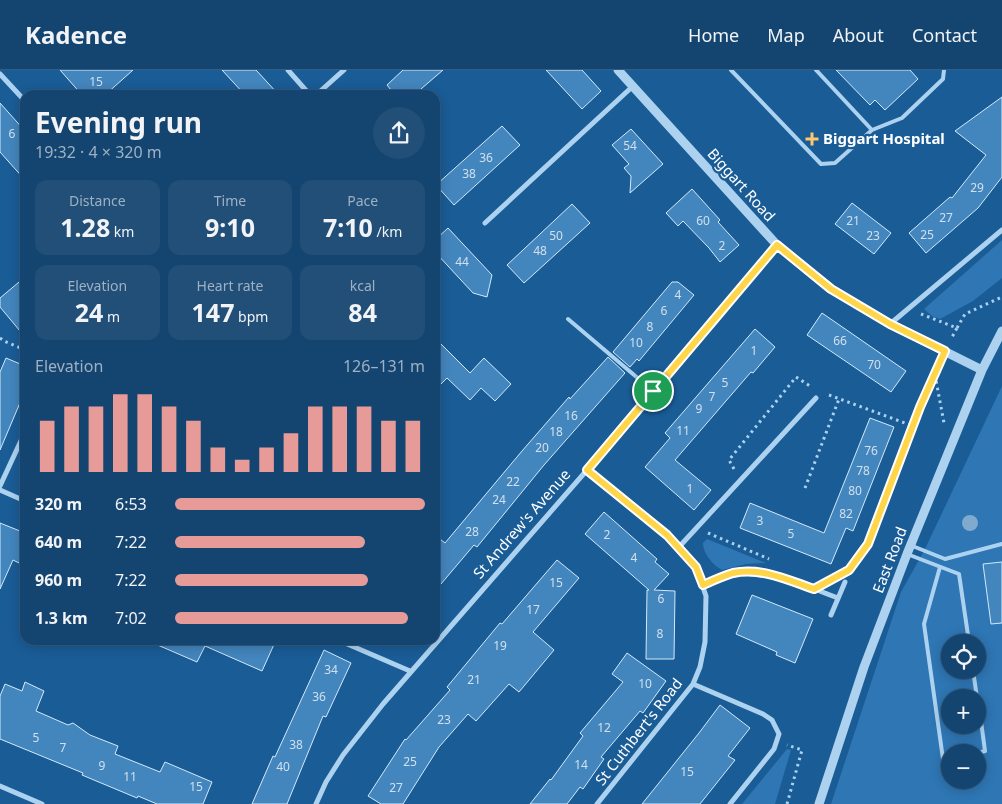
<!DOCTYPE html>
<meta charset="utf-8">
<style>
:root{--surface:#144570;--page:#214f78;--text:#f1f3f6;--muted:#9db1c3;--line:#335d83;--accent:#e69b98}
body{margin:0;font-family:"Noto Sans",sans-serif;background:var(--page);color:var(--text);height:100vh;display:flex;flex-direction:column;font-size:19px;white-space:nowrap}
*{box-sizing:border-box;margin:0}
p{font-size:16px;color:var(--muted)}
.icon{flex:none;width:28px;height:28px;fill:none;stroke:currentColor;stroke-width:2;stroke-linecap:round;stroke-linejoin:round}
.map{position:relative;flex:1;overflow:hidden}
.panel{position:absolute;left:20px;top:20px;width:420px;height:555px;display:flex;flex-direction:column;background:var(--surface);border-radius:15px;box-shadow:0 2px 12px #0003,0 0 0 1px var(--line)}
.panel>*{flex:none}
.tools{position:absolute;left:941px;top:564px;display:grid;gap:10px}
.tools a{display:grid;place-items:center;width:45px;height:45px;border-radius:50%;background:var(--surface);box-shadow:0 2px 12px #0003,0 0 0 1px var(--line);font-size:25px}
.pin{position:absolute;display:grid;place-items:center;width:42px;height:42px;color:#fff;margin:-21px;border:2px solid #fff;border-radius:50%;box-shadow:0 1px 5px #0007}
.round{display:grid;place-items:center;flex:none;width:52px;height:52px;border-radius:26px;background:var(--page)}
.overview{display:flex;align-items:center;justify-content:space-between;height:85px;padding:0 15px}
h1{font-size:28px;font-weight:700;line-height:38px}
.metrics{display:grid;grid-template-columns:repeat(3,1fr);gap:8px;height:85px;padding:5px 15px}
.metrics div{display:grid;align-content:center;border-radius:12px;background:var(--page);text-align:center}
.metrics b{font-size:25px;font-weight:700}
.metrics small{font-size:14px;font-weight:400}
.metrics p{font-size:14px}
.chart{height:140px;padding:10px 15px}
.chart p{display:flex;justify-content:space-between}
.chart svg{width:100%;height:90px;margin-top:5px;stroke:var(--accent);stroke-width:6}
ul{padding:0 15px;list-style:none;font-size:16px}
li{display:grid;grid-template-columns:80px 60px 1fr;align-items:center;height:38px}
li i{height:12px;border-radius:6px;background:var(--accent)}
header{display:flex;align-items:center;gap:30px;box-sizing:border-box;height:70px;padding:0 25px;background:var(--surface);border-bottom:1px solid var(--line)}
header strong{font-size:24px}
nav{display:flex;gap:28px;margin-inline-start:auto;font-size:18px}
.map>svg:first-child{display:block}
</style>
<header>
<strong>Kadence</strong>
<nav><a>Home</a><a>Map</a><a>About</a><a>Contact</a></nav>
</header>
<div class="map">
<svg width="1002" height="734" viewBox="0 0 1002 734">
<rect width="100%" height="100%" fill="#1a5c96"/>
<path fill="#2e76b4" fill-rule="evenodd" d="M1002 170V208L973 231 940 249 932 246 924 239Z
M1002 316V734H831L901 522 925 479ZM950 572H978V600H950ZM950 628H978V655H950ZM950 682H978V710H950Z
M707 469 766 493 746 494 722 500C713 495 703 484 703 473Z
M787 679 791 680 775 734H742Z"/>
<path fill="#4385bd" stroke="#d3e9fb" d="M60 0H133L105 25H82Z
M222 0H256L279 25H245Z
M403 0H443L414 25H395L387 15Z
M546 0H582L601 21 582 39Z
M836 0H910L918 9 885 40 875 30 870 35Z
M1002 27V107L978 138 926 183 909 163 950 127 952 128 986 85 955 61Z
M0 33 25 61V110L0 82Z
M502 56 520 75 454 135 436 115Z
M631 59 663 94 630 123 631 106 624 98 629 94 612 75Z
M692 119 720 150 718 152 739 175 720 192 709 178 683 151 678 156 666 143Z
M852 133 891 163 874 184 835 154Z
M572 134 590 153 524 213 507 195Z
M448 158 492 205 487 227 473 223 435 182V170Z
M25 207V267L0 237V228Z
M672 212H678L694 225 639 291 637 289 630 297 613 282Z
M822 243 906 301 891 322 807 265Z
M755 259 775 277 753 303 751 302 675 390 711 420 694 440 645 397 670 368 665 363Z
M435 268 470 303 484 288 511 314 495 331 481 318 470 330 447 308 435 320Z
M608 287 625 303 544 395 477 477 474 475 435 521V465L445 473 522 381 569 327 570 329Z
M6 288 25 296V321L0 380V302Z
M870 348 894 357 853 461 846 458 831 494 740 458 750 433 824 463Z
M604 442 657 489 655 492 669 504 654 520 675 521 674 589H646L647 520H649L585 464Z
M0 453 25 463V496L13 490 0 519Z
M557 490 579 508 533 562 554 580 519 622 509 614 476 651 468 644 439 677 403 734H381L368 726 405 669 406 670 450 620 447 617 500 553 502 554Z
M1002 492V553L991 554 983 494Z
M752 525 813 549 795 593 776 585 777 582 736 564Z
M146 570H276L262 601 205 576 197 592Z
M324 580 351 593 326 647 323 646 287 734H252L273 686 275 687Z
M627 583 666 611 643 643 640 641 601 687 604 689 583 719 580 717 567 734H530L550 709 551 710 583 666 580 663 623 612 612 604Z
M25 612 44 621 36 641 68 655 73 653 90 665 118 676 115 684 160 702 165 692 212 712 203 734H157L138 726 137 728 82 705 83 703 0 669V626L5 614 22 621Z
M720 635 750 658 728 686 735 690 700 734H642L699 663Z"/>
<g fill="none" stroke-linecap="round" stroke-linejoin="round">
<path stroke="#acd2f0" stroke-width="3" stroke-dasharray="2.5 4" stroke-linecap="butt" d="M921 244 957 258 951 269
M957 258 965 244 1002 227
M0 268 4 271 25 280
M935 305 944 353
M829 325 913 356
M734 399 729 390 796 307 810 316
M805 418 839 329
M708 463 769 489
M848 501 868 474 921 337 939 295
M787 734 802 680 787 675"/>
<path stroke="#acd2f0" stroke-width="4" d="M731 0 821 94 835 93 872 60 816 0
M872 60 902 48 943 9 944 0
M568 249 653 321
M910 475 945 489 1002 474
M907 484 959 504 969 572
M940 497 924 554 943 689 950 688
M973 600 977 628
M978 629 985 681 978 683"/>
<path stroke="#acd2f0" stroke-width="5" d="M288 0 310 25
M0 4 25 31
M316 25 344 0
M485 153 633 16
M890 254 1002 160
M587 400 667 465 696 497 706 526 705 572 700 597 693 614 597 734
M0 416 25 362
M0 420 25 431
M679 477 816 328
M703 515C712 511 722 506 732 504 768 495 806 517 838 528
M831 545 845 512
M338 570 410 601
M693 614 763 644 772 650 779 664 774 679 730 734
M0 716 42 734
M316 734 326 712 343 685 383 634 587 400 777 175"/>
<path stroke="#acd2f0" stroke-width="9" d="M618 0 777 175 831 219 890 254 982 300
M819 734 864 597 907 484 982 300 1002 261"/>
</g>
<circle fill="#80aace" cx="970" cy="453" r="8"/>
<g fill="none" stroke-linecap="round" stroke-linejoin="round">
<g stroke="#fff" stroke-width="10">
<path id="route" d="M777 175 831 219 890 254 945 281 920 337 868 474 849 500 814 519C788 510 761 497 733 503 723 506 712 511 703 515L696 497 667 465 587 400Z"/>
</g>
<use href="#route" stroke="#ffd54a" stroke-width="6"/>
</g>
<path fill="#ffc66c" stroke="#1a5c96" stroke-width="2" d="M809.5 61.5h5v5h5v5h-5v5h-5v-5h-5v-5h5z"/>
<g text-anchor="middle" stroke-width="4.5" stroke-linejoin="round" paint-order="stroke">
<g font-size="12" fill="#d0e0ee">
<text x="96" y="16">15</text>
<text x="12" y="68">6</text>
<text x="630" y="80">54</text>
<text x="486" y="92">36</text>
<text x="469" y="108">38</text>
<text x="977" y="122">29</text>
<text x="946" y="152">27</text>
<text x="703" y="155">60</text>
<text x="853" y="155">21</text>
<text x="927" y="169">25</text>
<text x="556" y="170">50</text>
<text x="873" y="170">23</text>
<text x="722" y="180">2</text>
<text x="540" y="185">48</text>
<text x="462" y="196">44</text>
<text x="678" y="229">4</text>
<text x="664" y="245">6</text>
<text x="650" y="261">8</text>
<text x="840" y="275">66</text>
<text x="636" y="277">10</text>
<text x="754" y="285">1</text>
<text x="874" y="299">70</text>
<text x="725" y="317">5</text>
<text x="712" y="331">7</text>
<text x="699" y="343">9</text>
<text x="571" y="350">16</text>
<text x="683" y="365">11</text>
<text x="556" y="366">18</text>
<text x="542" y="382">20</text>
<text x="871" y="385">76</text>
<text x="863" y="405">78</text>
<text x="513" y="416">22</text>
<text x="690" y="423">1</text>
<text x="855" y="425">80</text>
<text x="499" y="434">24</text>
<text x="846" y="448">82</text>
<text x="760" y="455">3</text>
<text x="472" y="466">28</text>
<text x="791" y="468">5</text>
<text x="607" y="469">2</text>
<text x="634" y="492">4</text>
<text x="556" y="517">15</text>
<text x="661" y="533">6</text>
<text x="533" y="544">17</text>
<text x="660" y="568">8</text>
<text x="500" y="580">19</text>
<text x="331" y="604">34</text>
<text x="474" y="614">21</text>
<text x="645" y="618">10</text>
<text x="319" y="631">36</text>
<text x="444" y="654">23</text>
<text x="604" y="662">12</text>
<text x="36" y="672">5</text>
<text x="296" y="679">38</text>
<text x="63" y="682">7</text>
<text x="410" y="696">25</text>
<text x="581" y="699">14</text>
<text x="102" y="700">9</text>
<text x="283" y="701">40</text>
<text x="687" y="706">15</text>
<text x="130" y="711">11</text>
<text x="196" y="721">15</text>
<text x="396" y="722">27</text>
</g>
<g font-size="15" font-weight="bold" fill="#fff" stroke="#1a5c96" text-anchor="start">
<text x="823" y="74">Biggart Hospital</text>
</g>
<g font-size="15" fill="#fff" stroke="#1a5c96">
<text transform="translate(741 115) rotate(48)" y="5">Biggart Road</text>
<text transform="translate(522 454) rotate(-49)" y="5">St Andrew's Avenue</text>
<text transform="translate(890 490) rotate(-69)" y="5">East Road</text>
<text transform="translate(639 662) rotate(-52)" y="5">St Cuthbert's Road</text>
</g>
</g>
</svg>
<div class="tools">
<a><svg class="icon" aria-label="locate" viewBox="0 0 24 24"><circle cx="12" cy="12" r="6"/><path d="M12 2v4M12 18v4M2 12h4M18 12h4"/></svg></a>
<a>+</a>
<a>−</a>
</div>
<div class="pin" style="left:653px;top:321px;background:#1e9e55"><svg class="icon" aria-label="arrive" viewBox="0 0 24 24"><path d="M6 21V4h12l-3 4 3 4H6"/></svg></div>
<section class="panel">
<div class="overview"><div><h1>Evening run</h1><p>19:32 · 4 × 320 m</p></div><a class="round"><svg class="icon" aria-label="share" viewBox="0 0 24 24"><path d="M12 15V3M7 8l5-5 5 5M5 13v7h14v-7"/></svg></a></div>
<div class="metrics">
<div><p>Distance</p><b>1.28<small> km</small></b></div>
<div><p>Time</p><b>9:10</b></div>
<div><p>Pace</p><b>7:10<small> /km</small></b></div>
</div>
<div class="metrics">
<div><p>Elevation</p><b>24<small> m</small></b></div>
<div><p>Heart rate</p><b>147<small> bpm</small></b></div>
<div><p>kcal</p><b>84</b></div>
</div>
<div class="chart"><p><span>Elevation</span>126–131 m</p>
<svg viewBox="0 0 160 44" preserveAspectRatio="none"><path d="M5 44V19M15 44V12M25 44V12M35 44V6M45 44V6M55 44V12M65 44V19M75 44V32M85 44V38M95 44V32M105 44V25M115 44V12M125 44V12M135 44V12M145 44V19M155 44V19"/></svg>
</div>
<ul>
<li><b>320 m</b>6:53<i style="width:100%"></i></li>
<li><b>640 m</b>7:22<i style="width:76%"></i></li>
<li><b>960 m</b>7:22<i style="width:77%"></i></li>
<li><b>1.3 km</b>7:02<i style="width:93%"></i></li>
</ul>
</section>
</div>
